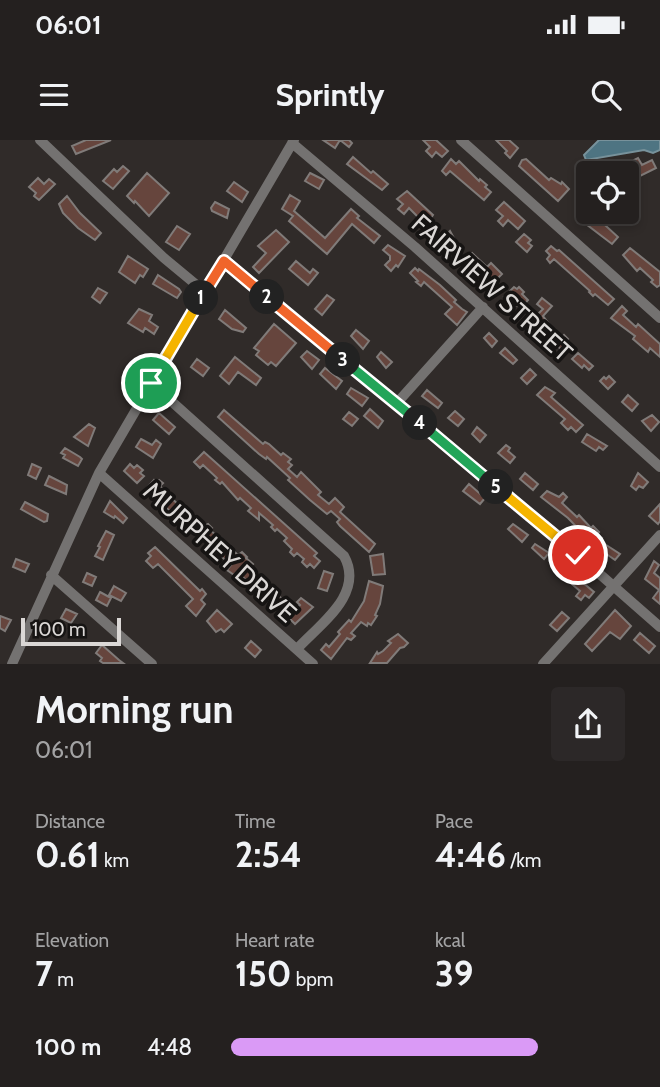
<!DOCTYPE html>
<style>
:root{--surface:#24201f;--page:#2c2828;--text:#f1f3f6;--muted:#a3a3a4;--line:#413e3d;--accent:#da9af6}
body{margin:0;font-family:Cabin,sans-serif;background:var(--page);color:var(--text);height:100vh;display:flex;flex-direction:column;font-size:26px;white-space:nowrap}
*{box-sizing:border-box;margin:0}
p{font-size:23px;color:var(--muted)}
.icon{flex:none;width:38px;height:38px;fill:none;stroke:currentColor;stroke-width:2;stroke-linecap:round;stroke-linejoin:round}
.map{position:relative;height:524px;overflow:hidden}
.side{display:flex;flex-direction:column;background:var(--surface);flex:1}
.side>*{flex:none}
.tools{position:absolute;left:576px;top:21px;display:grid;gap:14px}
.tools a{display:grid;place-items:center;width:63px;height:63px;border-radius:7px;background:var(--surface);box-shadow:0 4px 10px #0003,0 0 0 2px var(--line);font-size:35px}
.scale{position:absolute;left:21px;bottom:18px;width:100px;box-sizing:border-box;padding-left:7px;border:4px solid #dbd8d6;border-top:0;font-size:19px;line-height:24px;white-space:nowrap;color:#dbd8d6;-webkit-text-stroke:5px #161413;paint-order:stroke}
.pin{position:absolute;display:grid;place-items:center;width:60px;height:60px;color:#fff;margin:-30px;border:4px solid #fff;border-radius:50%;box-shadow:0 2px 7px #0007}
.km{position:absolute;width:35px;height:35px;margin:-18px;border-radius:50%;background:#222;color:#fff;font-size:19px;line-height:35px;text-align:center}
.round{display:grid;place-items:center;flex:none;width:74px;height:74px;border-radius:7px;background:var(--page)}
.summary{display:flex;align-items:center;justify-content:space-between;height:119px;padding:0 35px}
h1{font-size:38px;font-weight:700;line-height:52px}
.metrics{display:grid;grid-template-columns:repeat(3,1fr);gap:10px;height:119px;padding:7px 35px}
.metrics div{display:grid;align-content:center}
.metrics b{font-size:35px;font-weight:700}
.metrics small{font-size:19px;font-weight:400}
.metrics p{font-size:19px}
ul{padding:0 35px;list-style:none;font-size:23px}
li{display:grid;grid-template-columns:112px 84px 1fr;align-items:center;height:52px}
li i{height:18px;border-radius:9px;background:var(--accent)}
.status{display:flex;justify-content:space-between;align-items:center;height:49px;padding:0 35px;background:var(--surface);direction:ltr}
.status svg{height:19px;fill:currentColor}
header{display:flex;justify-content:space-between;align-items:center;height:91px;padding:0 35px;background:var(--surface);font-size:32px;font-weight:700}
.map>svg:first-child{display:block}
</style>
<div class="status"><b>06:01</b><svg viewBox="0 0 49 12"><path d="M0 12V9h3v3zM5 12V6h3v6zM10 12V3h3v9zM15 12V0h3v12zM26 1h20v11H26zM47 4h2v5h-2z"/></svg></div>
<header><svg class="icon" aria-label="menu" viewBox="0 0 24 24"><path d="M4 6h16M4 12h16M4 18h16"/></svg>Sprintly<svg class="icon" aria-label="search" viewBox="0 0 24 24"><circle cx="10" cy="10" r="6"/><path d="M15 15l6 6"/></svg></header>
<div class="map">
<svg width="660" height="524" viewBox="0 0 660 524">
<rect width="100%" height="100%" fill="#302b29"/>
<path fill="#4e7482" stroke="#78929b" stroke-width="2" d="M599 0H660V10L653 13 644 10 586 20 584 15Z"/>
<path fill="#66453d" stroke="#807b79" stroke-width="2" d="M86 0H111L76 14 72 6Z
M323 0H349L352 3 349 7 340 0 335 8Z
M423 0H436L448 11 442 17 436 12 432 17 426 11 430 7Z
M496 0H509L518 8 510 18 505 13 507 11Z
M353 17 371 33 373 31 388 44 382 50 347 24Z
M638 18 642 25 652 20 656 28 626 43V33H614L612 29 605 33 601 26 609 22 611 26 619 21 622 26Z
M451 19 456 24 459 21 479 41 480 39 487 45 485 47 491 52 484 60 450 31 446 35 442 31Z
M526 19 549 40 551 38 561 44 562 42 569 49 558 61 519 26 522 20Z
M123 26 129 31 113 49 103 41 114 29 117 32Z
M147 33 169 53 149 76 135 61 134 63 127 56Z
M310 33 324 40 319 49 305 41Z
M38 38 44 44 49 39 55 44 39 60 34 56 36 53 29 47Z
M234 42 248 52 242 62 227 51Z
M407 51 433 75 431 78 433 80 429 85 425 84 409 68 404 74 398 69 403 64 397 59Z
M290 55 300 61 294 71 325 98 351 69 359 76 357 78 380 96 374 103 352 84 327 114 289 81 293 76 282 69Z
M67 56 80 73 101 93 95 100 78 88 63 73 59 64Z
M215 62 229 69 227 78 212 71 211 68Z
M504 62 525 81 518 89 508 80 503 86 498 81 503 76 496 70Z
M594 75 618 97 612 104 586 84Z
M177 86 190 94 179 110 166 102Z
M276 90 289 102 259 133 253 127 266 113 258 106Z
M450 91 455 100 447 107 441 101Z
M524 94 531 100 528 103 532 106 527 112 516 102Z
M388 105 405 116 398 127 396 125 391 131 385 125 390 120V116L383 110Z
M551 106 557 111 559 110 614 159 608 165 595 154 593 156 589 152 590 151 554 119 550 123 547 119 550 115 546 111Z
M630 108 660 132V145L657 147 651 142 653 140 640 128 637 131 623 115Z
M472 113 487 127 491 123 502 134 494 142 464 118Z
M128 116 148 129 143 137 140 135 135 143 119 132Z
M296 121 310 133 313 129 318 133 308 145 289 129Z
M415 128 418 131 419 129 440 145 456 160 454 162 462 169 467 172 457 185 445 174 452 167 424 142 421 146 416 142 418 141 410 133Z
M158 135 179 149 181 152 177 158 153 144Z
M514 147 517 149 519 147 524 152 522 154 528 160 522 167 513 165 504 157Z
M98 148 107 153 100 163 92 157Z
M327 155 334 160 322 175 315 169Z
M542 158 552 166 543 176 549 184 541 192 533 179 543 169 537 164Z
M622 166 627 171 623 175 636 187 638 184 660 204V217L650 208 648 212 633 199 635 196 611 178Z
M139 169 152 175 149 181 158 187 154 194 145 188 143 192 128 183Z
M225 170 246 188 243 192 232 189 219 179Z
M274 184 296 203 276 226 271 222 268 225 256 215 259 211 254 208Z
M356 190 369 201 363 209 351 196Z
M489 193 497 201 492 207 484 198Z
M557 194 561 198 564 195 568 199 565 202 569 205 563 211 551 200Z
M505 208 517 220 513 224 500 213Z
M307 211 319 220 312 229 301 217Z
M381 212 392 222 386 228 377 217Z
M578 213 593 226 589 230 584 225 582 228 572 219Z
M235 217 261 238 256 245 238 232 229 244 220 236Z
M197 219 209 228 203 236 191 227Z
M325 228 342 241 336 249 320 234Z
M530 229 536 235 527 244 521 238Z
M609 236 615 242 608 249 600 241 604 237 606 239Z
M545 247 555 253 551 257 583 285 576 292 571 287 568 290 561 283 565 279 537 255Z
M351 248 368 258 362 266 347 254Z
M427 250 442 263 438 268 422 256Z
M628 255 638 264 632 271 622 262Z
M370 269 383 281 378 288 364 276Z
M224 270 263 304 265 302 269 304 281 315 283 313 291 319 288 322 292 325 288 329 297 337 301 332 321 352 318 355 329 364 335 358 344 367 340 372 375 404 369 412 340 386 337 382 340 379 331 371 327 374 310 360 288 340 290 338 267 317 266 319 259 314 218 277Z
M455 271 464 279 458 286 448 278Z
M349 272 358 279 352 286 343 279Z
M159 273 175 287 169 294 153 280Z
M652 275 659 282 651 291 642 281Z
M89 284 95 288 88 306 74 297Z
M477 287 486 295 480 302 472 294Z
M587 294 607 306 603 310 599 307 596 311 582 302Z
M141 299 152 305 156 300 161 304 153 318 136 307Z
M506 305 510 308 508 311 515 317 510 323 498 313Z
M65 308 80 317 82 319 78 326 63 318 65 315 61 313Z
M204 312 317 413 314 416 320 421 314 428 310 424 307 427 302 422 304 419 297 413 294 416 290 412 292 409 284 401 287 398 277 389 275 391 271 387 273 385 265 378 259 373V380L248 371 251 368 240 358 238 360 222 342 220 344 215 340 217 338 203 325 200 328 194 322Z
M32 324 41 328 36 339 28 335Z
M130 324 134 328 137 325 143 330 140 333 144 336 137 343 124 331Z
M525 333 538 344 533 350 520 339Z
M638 333 648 342 643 348 639 346 636 350 631 346Z
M49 336 67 345 66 354 45 345Z
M154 340 156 342 159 340 163 343 160 346 165 352 202 387 208 384 212 388 210 390 217 396 214 399 227 410 229 407 238 415 242 412 247 417 246 418 253 424 249 428 282 459 284 462 278 468 237 432 234 435 227 430 231 425 162 364 164 361 155 353 152 356 145 350Z
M469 344 485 358 480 364 463 351Z
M547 351 559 357 563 353 567 357 562 363 577 377 579 375 591 388 593 386 599 392 597 394 602 398 600 401 620 414 615 420 595 406 568 378 541 357Z
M110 361 127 378 123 383 115 376 114 378 104 372Z
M25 362 48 374 47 381 44 382 21 369Z
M660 364V381L658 384 649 376Z
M513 384 528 395 522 402 508 389Z
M106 391 114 395 103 420 95 416 100 407 98 406Z
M535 404 549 413 544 419 532 408Z
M155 407 200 451 202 449 206 454 201 460 205 464 196 476 186 466 193 459 158 424 153 428 146 421 151 416 148 413Z
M383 414 385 434 373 435 370 416Z
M16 419 29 424 25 432 13 427Z
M654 421 659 425 654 433 660 438V464L653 458 659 450 645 439Z
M565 428 594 452 589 458 585 455 581 460 576 456 580 451 560 434Z
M324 431 333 434 327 451 318 448Z
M87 433 96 437 92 446 83 442Z
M369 441 383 446 380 464 375 475 377 476 371 485 368 483 367 486 361 482 351 493 355 496 351 500 347 498 331 519 321 510 326 504 329 507 340 494 338 492 349 480 351 482 364 461Z
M114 446 126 453 121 461 109 455Z
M100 452 111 458 107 466 96 460Z
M301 458 313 467 295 484 288 477 300 465 297 462Z
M66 469 77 474 71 483 61 478Z
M217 470 232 484 224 492 221 489 216 492 207 481Z
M615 470 631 486 620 499 610 492 592 511 585 504Z
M562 472 569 478 557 491 550 485Z
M0 476 11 480 5 491 0 488Z
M640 493 655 506 649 513 634 500Z
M398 494 408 503 404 507 400 508 387 523H370L377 512 378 514 383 511 391 503 388 501Z
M251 501 261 510 255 517 245 508Z
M102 505 119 520 123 523H103L100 521 102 518 96 513Z"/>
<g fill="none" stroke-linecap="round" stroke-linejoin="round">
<path stroke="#747271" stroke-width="10" d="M40 0 164 118 205 152
M461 0 660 178
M292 3 415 107 660 327
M224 121 578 415 660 487
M151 243 344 416C365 454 320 484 297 509
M396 264 483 167
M99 333 313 524
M51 435 152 524
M12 524 99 333 294 0
M543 524 660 395"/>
</g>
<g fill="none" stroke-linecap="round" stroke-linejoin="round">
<g stroke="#fff" stroke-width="14">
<path id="split-1" d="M151 243 201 158"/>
</g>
<g stroke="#fff" stroke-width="14">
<path id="split-2" d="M201 158 224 121 267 157"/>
</g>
<g stroke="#fff" stroke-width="14">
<path id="split-3" d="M267 157 343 220"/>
</g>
<g stroke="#fff" stroke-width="14">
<path id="split-4" d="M343 220 420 283"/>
</g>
<g stroke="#fff" stroke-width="14">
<path id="split-5" d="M420 283 496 347"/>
</g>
<g stroke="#fff" stroke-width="14">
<path id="split-6" d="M496 347 578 415"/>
</g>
<use href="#split-1" stroke="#f5b400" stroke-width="9"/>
<use href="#split-2" stroke="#f0652b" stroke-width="9"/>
<use href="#split-3" stroke="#f0652b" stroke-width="9"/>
<use href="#split-4" stroke="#22a559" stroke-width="9"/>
<use href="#split-5" stroke="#22a559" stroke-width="9"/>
<use href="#split-6" stroke="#f5b400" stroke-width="9"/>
</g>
<g text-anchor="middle" stroke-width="7" stroke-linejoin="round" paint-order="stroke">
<g font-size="26" fill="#dbd8d6" stroke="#161413">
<text transform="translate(492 148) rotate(42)" y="9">FAIRVIEW STREET</text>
<text transform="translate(220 412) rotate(42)" y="9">MURPHEY DRIVE</text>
</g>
</g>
</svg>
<div class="tools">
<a><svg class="icon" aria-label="locate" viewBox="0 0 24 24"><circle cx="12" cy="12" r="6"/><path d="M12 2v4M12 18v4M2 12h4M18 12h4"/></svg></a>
</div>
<div class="scale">100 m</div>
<div class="pin" style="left:151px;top:243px;background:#1e9e55"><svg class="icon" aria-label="arrive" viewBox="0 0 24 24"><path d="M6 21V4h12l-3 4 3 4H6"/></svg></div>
<div class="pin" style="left:578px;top:415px;background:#d93025"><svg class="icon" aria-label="check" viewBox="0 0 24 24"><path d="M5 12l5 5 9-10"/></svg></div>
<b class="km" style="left:201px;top:158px">1</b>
<b class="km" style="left:267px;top:157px">2</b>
<b class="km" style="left:343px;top:220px">3</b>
<b class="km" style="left:420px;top:283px">4</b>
<b class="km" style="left:496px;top:347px">5</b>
</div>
<section class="side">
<div class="summary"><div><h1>Morning run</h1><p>06:01</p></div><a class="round"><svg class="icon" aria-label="share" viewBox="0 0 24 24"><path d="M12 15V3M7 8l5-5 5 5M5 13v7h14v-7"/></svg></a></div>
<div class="metrics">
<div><p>Distance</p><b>0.61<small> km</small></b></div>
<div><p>Time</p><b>2:54</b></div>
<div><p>Pace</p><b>4:46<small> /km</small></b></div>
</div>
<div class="metrics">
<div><p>Elevation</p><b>7<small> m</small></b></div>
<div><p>Heart rate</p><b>150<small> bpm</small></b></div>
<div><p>kcal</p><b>39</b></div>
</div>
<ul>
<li><b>100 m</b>4:48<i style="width:78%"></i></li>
</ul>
</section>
